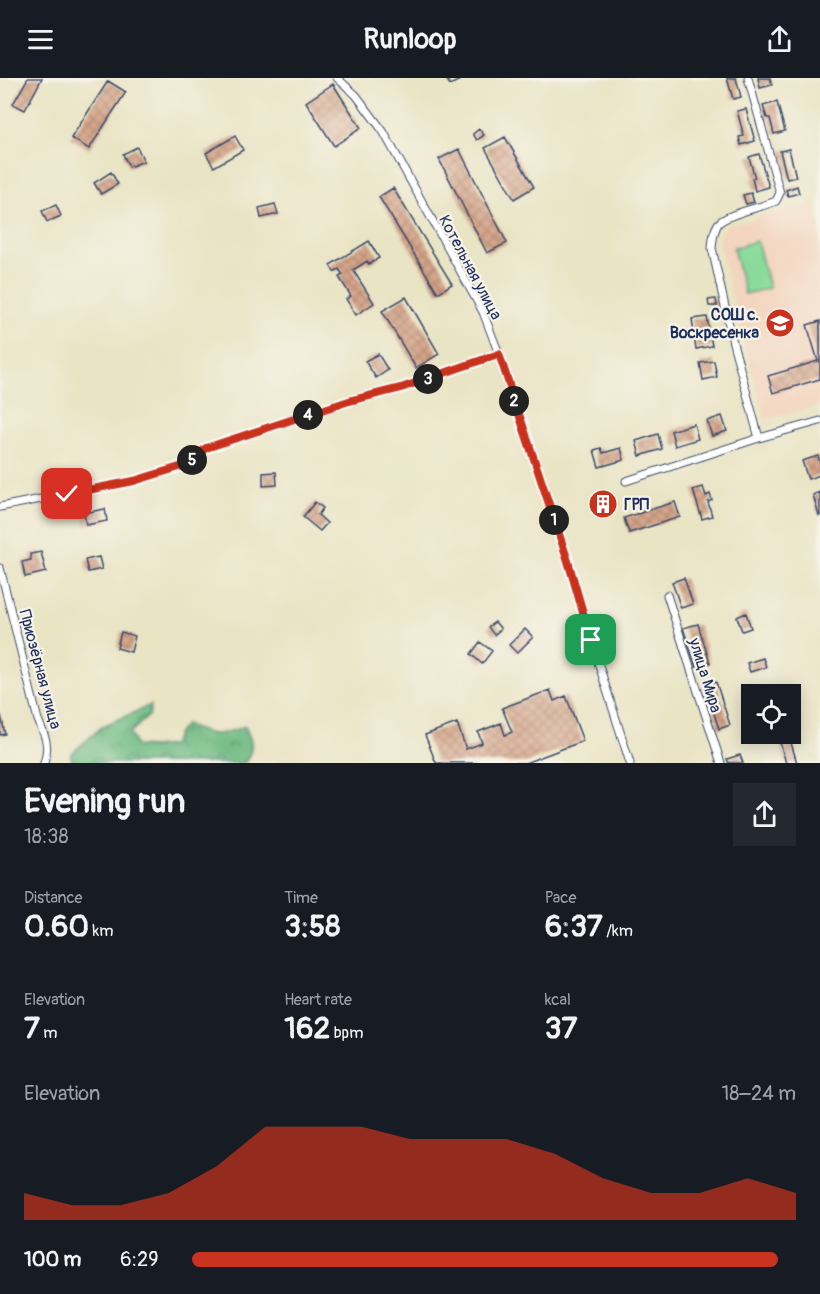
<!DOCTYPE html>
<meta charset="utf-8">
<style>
:root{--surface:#171b24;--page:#242831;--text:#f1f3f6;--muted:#9ea1a6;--accent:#c8321e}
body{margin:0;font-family:Pangolin,sans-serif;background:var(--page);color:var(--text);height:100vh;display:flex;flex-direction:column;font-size:22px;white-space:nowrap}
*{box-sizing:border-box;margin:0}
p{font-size:20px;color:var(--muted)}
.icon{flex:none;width:33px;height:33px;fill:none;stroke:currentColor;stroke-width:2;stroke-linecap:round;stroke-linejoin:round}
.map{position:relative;height:685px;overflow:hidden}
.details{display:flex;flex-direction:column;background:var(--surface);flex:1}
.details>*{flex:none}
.tools{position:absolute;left:741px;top:606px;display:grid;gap:12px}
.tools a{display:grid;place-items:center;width:60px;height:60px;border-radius:0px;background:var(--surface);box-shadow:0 3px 15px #0003;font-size:30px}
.pin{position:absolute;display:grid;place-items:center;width:51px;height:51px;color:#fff;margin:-26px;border-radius:12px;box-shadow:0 3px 9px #0006}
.km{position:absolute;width:30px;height:30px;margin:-15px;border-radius:50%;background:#222;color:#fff;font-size:16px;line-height:30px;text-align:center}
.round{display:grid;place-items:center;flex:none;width:63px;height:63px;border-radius:0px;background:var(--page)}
.summary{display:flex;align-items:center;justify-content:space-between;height:102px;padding:0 24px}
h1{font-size:33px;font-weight:700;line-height:45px}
.figures{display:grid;grid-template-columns:repeat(3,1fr);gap:9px;height:102px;padding:6px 24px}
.figures div{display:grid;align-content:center}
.figures b{font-size:30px;font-weight:700}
.figures small{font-size:16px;font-weight:400}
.figures p{font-size:16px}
.chart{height:168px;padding:12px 24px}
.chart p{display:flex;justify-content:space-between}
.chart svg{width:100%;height:108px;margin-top:6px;fill:var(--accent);opacity:.7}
ul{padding:0 24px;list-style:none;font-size:20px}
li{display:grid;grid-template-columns:96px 72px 1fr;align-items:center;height:45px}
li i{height:15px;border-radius:8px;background:var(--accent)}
header{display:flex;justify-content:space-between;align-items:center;height:78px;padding:0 24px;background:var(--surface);font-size:27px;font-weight:700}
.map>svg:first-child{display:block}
</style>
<header><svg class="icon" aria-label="menu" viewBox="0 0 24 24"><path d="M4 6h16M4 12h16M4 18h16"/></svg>Runloop<svg class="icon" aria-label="share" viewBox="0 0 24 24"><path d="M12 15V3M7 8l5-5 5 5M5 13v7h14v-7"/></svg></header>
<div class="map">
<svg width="820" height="685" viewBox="0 0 820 685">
<defs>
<pattern id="forest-crowns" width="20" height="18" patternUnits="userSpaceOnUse" patternTransform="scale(1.5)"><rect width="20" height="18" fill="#6fbb83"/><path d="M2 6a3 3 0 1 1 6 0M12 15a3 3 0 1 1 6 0" fill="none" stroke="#5a986e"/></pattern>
<pattern id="building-cross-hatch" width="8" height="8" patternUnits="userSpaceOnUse" patternTransform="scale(1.5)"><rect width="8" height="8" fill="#d6a589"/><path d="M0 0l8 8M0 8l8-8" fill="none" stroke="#ad8773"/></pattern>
</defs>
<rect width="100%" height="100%" fill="#f7f3e8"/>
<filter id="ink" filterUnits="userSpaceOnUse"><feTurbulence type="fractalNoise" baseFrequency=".0167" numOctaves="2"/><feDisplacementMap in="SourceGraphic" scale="12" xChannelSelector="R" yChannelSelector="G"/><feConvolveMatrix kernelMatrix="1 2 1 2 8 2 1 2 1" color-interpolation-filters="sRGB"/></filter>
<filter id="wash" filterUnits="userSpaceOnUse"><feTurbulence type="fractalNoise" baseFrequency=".008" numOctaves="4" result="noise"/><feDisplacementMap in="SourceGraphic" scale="24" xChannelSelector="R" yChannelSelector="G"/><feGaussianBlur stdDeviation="1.35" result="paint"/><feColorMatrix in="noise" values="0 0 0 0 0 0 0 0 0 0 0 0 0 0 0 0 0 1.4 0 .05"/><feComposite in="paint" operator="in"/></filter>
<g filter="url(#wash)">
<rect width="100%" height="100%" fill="#e9e4c4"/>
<path fill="#f3d4be" d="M814 124 820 146V327L765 341 718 164 725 148Z"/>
<path fill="#8adb9b" stroke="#52857c" stroke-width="1.5" d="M757 163 769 210 745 216 733 170Z"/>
<path fill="url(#forest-crowns)" stroke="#457570" stroke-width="1.5" d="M151 627 149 637 130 655 136 668 153 669 172 667 179 654 186 646C211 660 219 658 245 648 252 663 255 670 245 685H72L71 676 103 648Z"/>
<g id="blocks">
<path fill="url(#building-cross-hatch)" d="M28 0H42L25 32 13 26Z
M446 0H464L450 7Z
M727 0H736L741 19 733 21Z
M758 0H770L772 7 760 10Z
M108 3 126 14 89 71 71 60Z
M333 6 361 50 334 68 306 24Z
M777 24 785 53 774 56 770 40H767L763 28Z
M746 31 755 63 741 67 739 59 744 58 737 33Z
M479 51 484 57 477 62 473 56Z
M235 58 243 72 214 89 206 75Z
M505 59 534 109 514 121 485 70Z
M137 69 144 83 129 89 123 76Z
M459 71 507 165 487 175 439 81Z
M789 71 796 99 787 101 780 73Z
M759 76 769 109 755 113 752 100H755L749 79Z
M111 94 118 106 101 116 94 105Z
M797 108 799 115 788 118 786 112Z
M393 110 452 206 438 215 379 119Z
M751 115 754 124 746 126 743 117Z
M275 126 278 136 261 140 259 130Z
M56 127 61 138 47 144 42 133Z
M369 163 379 180 369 186 367 183 353 192 374 225 356 237 346 221 351 218 339 199 343 197 339 191 334 194 330 187Z
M406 219 439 276 416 290 382 233Z
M716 221 717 228H709L708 222Z
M707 239 712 268 696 271 692 241Z
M820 243V301L773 315 768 298 818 283 807 247Z
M378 276 388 292 376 300 365 283Z
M714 283 717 299 703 302 700 285Z
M722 338 727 353 712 358 707 343Z
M694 346 698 361 675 368 671 353Z
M658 356 662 371 640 378 636 363Z
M601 370 603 375 621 370 624 382 599 389 594 372Z
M818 378 820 384V397L808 401 802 383Z
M276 394 277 407 263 408V395Z
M703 409 706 418 710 416 712 422 708 424 712 438 702 441 693 412Z
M820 414V438H819L813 417Z
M607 420 610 430 600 433 597 423Z
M315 424 323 430 318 437 327 445 320 453 303 439Z
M675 424 680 439 629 455 624 440Z
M105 431 107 443 86 447 84 435Z
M41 474 46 494 25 499 22 484 31 482 30 476Z
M99 479 102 491 88 494 85 482Z
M684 500 693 526 681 530 672 504Z
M746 535 751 550 742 553 737 539Z
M495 544 501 551 494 557 488 549Z
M698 546 710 585 696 589 683 550Z
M525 551 533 559 517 575 509 567Z
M121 554 135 558 131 574 117 570Z
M480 564 492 573 482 586 471 576Z
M763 580 766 589 750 594 747 585Z
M716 604 730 647 719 651 705 607Z
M550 612 554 623 566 618 583 663 525 685H436L425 657 457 645 466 671 482 665 478 654 501 645 505 657 512 654 502 630Z
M1 637 5 656 0 657V638Z
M789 658 797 685H786L779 661Z
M740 677 743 685H729L727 681Z"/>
</g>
</g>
<g filter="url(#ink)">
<use href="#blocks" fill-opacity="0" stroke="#3a4a6d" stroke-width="1.5"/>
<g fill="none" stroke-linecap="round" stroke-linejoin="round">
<g stroke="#3a4a6d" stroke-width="9">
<path id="street" d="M337 0 356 17 383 53 483 234 499 276 568 483 591 562 630 685
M748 0 780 115 776 123C763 129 725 136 718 146 713 154 713 161 712 170L733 265 759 360
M626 403 759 360 820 343
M0 429 134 403 186 387 206 370 349 323 401 310 499 276
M0 490 38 642C45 658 50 667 44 685
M667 517 721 685"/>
</g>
<use href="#street" stroke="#fff" stroke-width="7"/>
</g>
</g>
<g fill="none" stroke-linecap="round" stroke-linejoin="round" filter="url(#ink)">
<g stroke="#fff" stroke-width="12">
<path id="route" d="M67 416 134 403 186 387 206 370 349 323 401 310 499 276 568 483 591 562"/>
</g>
<use href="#route" stroke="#c8321e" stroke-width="8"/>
</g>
<defs>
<g id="school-disc" transform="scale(1.5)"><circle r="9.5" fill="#c8321e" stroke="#f7f3e8"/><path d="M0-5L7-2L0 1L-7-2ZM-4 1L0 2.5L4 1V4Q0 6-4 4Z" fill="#fff"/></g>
<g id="building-disc" transform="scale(1.5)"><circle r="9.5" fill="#c8321e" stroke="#f7f3e8"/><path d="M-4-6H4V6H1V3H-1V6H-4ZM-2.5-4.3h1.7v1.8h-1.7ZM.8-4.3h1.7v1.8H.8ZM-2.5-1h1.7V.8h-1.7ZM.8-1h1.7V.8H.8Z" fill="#fff"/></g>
</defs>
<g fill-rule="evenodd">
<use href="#school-disc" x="780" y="245"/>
<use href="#building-disc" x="603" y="426"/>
</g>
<g text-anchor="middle" stroke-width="4.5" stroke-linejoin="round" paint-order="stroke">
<g font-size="16" fill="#1b2f5e" stroke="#f7f3e8">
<text transform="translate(471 189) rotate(62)" y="6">Котельная улица</text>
<text transform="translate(41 591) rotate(75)" y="6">Приозёрная улица</text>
<text transform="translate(706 597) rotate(73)" y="6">улица Мира</text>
</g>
<g font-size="16" font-weight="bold" fill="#1b2f5e" stroke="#f7f3e8" text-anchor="end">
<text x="759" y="242">СОШ с.<tspan x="759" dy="18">Воскресенка</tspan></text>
<text x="624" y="432" text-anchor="start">ГРП</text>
</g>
</g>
</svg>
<div class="tools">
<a><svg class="icon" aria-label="locate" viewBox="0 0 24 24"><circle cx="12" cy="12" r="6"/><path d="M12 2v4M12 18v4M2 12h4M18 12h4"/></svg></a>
</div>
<div class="pin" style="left:591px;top:562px;background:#1e9e55"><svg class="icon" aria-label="arrive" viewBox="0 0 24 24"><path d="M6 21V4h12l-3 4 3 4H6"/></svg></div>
<div class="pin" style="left:67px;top:416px;background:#d93025"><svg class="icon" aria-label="check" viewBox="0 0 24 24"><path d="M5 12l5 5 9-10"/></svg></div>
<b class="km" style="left:554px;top:442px">1</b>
<b class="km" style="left:514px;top:323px">2</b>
<b class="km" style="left:428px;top:301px">3</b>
<b class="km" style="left:308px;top:337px">4</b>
<b class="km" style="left:192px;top:382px">5</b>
</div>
<section class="details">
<div class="summary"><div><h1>Evening run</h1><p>18:38</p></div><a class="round"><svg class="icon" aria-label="share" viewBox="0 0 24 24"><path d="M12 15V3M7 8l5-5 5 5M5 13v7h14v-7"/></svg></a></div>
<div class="figures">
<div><p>Distance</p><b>0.60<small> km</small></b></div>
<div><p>Time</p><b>3:58</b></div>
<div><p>Pace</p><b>6:37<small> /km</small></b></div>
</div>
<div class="figures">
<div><p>Elevation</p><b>7<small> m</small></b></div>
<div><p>Heart rate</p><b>162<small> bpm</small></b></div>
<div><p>kcal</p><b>37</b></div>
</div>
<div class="chart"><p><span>Elevation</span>18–24 m</p>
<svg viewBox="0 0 160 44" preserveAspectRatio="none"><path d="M0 44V33L10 38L20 38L30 33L40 22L50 6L60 6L70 6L80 11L90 11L100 11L110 17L120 27L130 33L140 33L150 27L160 33V44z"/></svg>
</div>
<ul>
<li><b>100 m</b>6:29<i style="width:97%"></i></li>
</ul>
</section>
